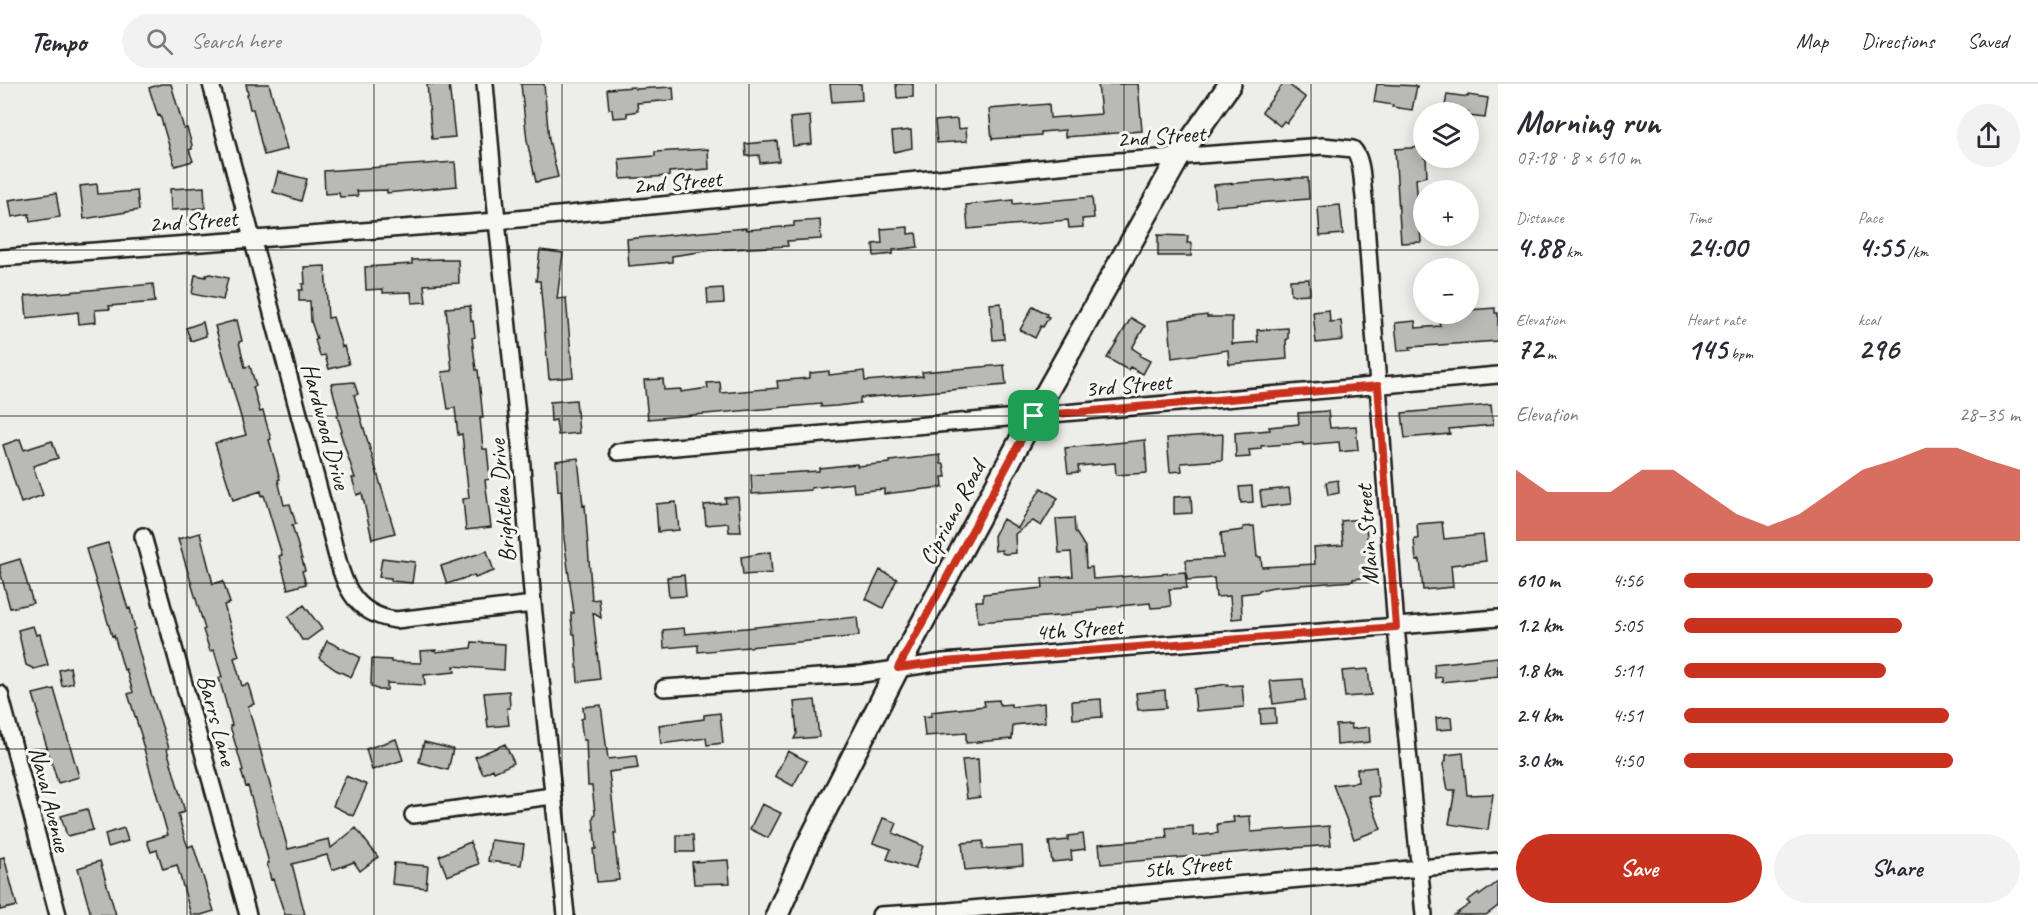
<!DOCTYPE html>
<meta charset="utf-8">
<style>
:root{--surface:#fff;--page:#f2f2f3;--text:#2b2b33;--muted:#7c7c81;--line:#e1e1e2;--accent:#c8321e}
body{margin:0;font-family:Caveat,sans-serif;background:var(--page);color:var(--text);height:100vh;display:flex;flex-direction:column;font-size:22px;white-space:nowrap}
*{box-sizing:border-box;margin:0}
p{font-size:20px;color:var(--muted)}
.icon{flex:none;width:33px;height:33px;fill:none;stroke:currentColor;stroke-width:2;stroke-linecap:round;stroke-linejoin:round}
.map{position:relative;flex:1;overflow:hidden}
.drawer{display:flex;flex-direction:column;background:var(--surface);width:540px}
.drawer>*{flex:none}
.buttons{position:absolute;left:1413px;top:18px;display:grid;gap:12px}
.buttons a{display:grid;place-items:center;width:66px;height:66px;border-radius:50%;background:var(--surface);box-shadow:0 3px 15px #0003;font-size:30px}
.pin{position:absolute;display:grid;place-items:center;width:51px;height:51px;color:#fff;margin:-26px;border-radius:12px;box-shadow:0 3px 9px #0006}
.round{display:grid;place-items:center;flex:none;width:63px;height:63px;border-radius:32px;background:var(--page)}
.summary{display:flex;align-items:center;justify-content:space-between;height:102px;padding:0 18px}
h1{font-size:33px;font-weight:700;line-height:45px}
.stats{display:grid;grid-template-columns:repeat(3,1fr);gap:9px;height:102px;padding:6px 18px}
.stats div{display:grid;align-content:center}
.stats b{font-size:30px;font-weight:700}
.stats small{font-size:16px;font-weight:400}
.stats p{font-size:16px}
.chart{height:168px;padding:12px 18px}
.chart p{display:flex;justify-content:space-between}
.chart svg{width:100%;height:108px;margin-top:6px;fill:var(--accent);opacity:.7}
.cta{display:flex;gap:12px;margin-top:auto;padding:12px 18px}
.cta a{flex:1;height:69px;border-radius:36px;background:var(--accent);color:#fff;font-size:24px;font-weight:700;line-height:69px;text-align:center}
.cta a+a{background:var(--page);color:var(--text)}
ul{padding:0 18px;list-style:none;font-size:20px}
li{display:grid;grid-template-columns:96px 72px 1fr;align-items:center;height:45px}
li i{height:15px;border-radius:8px;background:var(--accent)}
header{display:flex;align-items:center;gap:36px;box-sizing:border-box;height:84px;padding:0 30px;background:var(--surface);border-bottom:2px solid var(--line)}
header strong{font-size:28px}
nav{display:flex;gap:33px;margin-inline-start:auto;font-size:21px}
.search{width:420px;height:54px;background:var(--page);display:flex;align-items:center;gap:15px;box-sizing:border-box;padding:0 21px;border-radius:33px;color:var(--muted);font-size:22px}
main{display:flex;flex:1;min-height:0}
.map>svg:first-child{display:block}
</style>
<header>
<strong>Tempo</strong>
<div class="search"><svg class="icon" aria-label="search" viewBox="0 0 24 24"><circle cx="10" cy="10" r="6"/><path d="M15 15l6 6"/></svg>Search here</div>
<nav><a>Map</a><a>Directions</a><a>Saved</a></nav>
</header>
<main>
<div class="map">
<svg width="1498" height="831" viewBox="0 0 1498 831">
<rect width="100%" height="100%" fill="#edede9"/>
<filter id="ink" filterUnits="userSpaceOnUse"><feTurbulence type="fractalNoise" baseFrequency=".0167" numOctaves="2"/><feDisplacementMap in="SourceGraphic" scale="12" xChannelSelector="R" yChannelSelector="G"/><feConvolveMatrix kernelMatrix="1 2 1 2 8 2 1 2 1" color-interpolation-filters="sRGB"/></filter>
<g filter="url(#ink)">
<path fill="#b9b9b6" stroke="#1c1c1c" stroke-width="1.5" d="M161 0H171L184 45 187 44 192 61V65L189 66 193 77 175 82 160 31 158 32 149 4Z
M246 0H269L287 65 264 71 253 25H250L247 11 248 10Z
M427 0H449L455 53 432 55Z
M521 0H544L549 56 558 93 536 98 527 57Z
M830 0H861L862 16 832 18Z
M896 0H913V13L897 14Z
M1098 0H1138L1142 47 1065 53V46L1041 48V51L992 55 989 25 1049 20 1050 34 1101 30Z
M1283 0H1288L1306 14 1287 39 1284 37 1280 42 1262 28Z
M1377 0 1417 2 1412 26 1392 23 1393 21 1374 18Z
M634 3 635 5 673 3 674 16 637 19 638 27 627 29V33L613 34 612 25H609L607 5Z
M1447 10 1468 13V11L1488 14 1485 34 1468 32V28H1444Z
M810 32 812 60 793 62 790 34Z
M957 35 958 45 966 44 967 57 937 59 935 37Z
M911 46 912 64 894 68 892 48Z
M777 57 779 77 760 79 759 71 746 72 745 60Z
M1424 63V74H1426L1427 92 1416 95 1421 158 1401 159 1395 65Z
M708 65 709 85 669 88V92L621 95 619 75 655 72V68Z
M455 78 457 102 387 109V106L357 107 358 112 340 113 339 109 325 110 324 87Z
M278 88 307 95 301 117 273 108Z
M1298 94H1308L1309 115 1216 122 1214 101Z
M97 100 98 110 137 107 139 126 84 135 80 102Z
M204 103 205 124 171 126 170 105Z
M56 109 60 133 30 138 29 130 12 133 9 116Z
M1092 113 1094 134 1082 135 1083 143 1069 144 1068 136 968 145 966 121 1013 116V120Z
M1340 121 1343 150 1320 152 1318 123Z
M820 136 821 155 787 157 788 162 713 166 672 172V178L629 182 627 155 746 144V146L794 142V138Z
M908 143V150L916 149 918 163 893 166V170L874 172 873 160 882 159 881 145Z
M1158 151 1188 152 1187 159H1192L1191 172H1158Z
M540 166 563 169 557 215 566 214 573 293 549 295 540 197H536Z
M442 175V176H458L459 199 424 201 426 218 412 219 411 208 383 209V205L366 206 365 183 412 180V176Z
M325 182 328 234 333 233 342 263 344 262 349 280 329 285 325 271 320 272 315 256 317 255 311 237 310 217H299V206H303L302 200H305L304 183Z
M210 190 228 194 223 216 192 210 195 191 206 193V191Z
M1309 195 1310 210 1291 211 1290 196Z
M153 200 155 218 109 222 110 225 95 226 96 238 79 240 78 228 27 234 25 212Z
M723 204 724 219 708 220 707 205Z
M1001 219 1004 255 993 256 990 220Z
M470 222 471 237H473L475 253 472 254 476 286H478L483 334H480L483 365H487L490 395 485 396 491 443 466 446 463 415 469 414 462 350 458 351 455 324 448 325 442 288 452 287 446 224Z
M1033 222 1047 230 1046 232 1049 233 1043 243 1041 242 1035 254 1020 246Z
M1495 224V229H1498V257L1410 263 1411 266 1398 267 1395 239 1415 237 1416 244 1440 242 1439 234 1465 231V230H1468V226Z
M1329 226 1330 238 1341 237 1343 256 1316 259 1313 228Z
M1207 231V233H1232V260L1258 258 1257 246 1288 244V255L1286 256 1287 275 1229 280 1228 266 1172 274 1169 236Z
M1131 234 1145 242 1132 264 1141 270 1140 272 1150 277 1143 290 1130 283 1128 286 1107 274Z
M237 236 242 257 239 258 245 283 250 282 256 302 253 303 260 328 263 327 271 355 269 356 280 395 278 396 284 421 290 420 296 440 292 441 305 486 302 487 306 500 288 505 279 472 282 471 264 411 262 412 261 407 233 416 215 359 246 351 215 242Z
M203 238 206 252 191 257 186 244Z
M1004 281 1006 301 860 314V319L836 322 821 323V320L648 335 644 296 663 295 664 306 681 305V308L708 304 707 299 720 298 721 309 778 304 777 297 810 294V289L829 287V291L864 287 865 297 923 292 922 288Z
M354 298 358 310 354 311 395 449 372 455 362 409 357 411 352 394H355L340 348 342 347 337 331 339 330 331 300Z
M576 316 579 349 558 351 556 336 551 337 550 318Z
M1491 321 1493 341 1449 345 1450 350 1405 354 1402 329Z
M1328 327 1330 344 1356 342 1358 366 1340 368 1339 358 1303 361V359L1261 362V365L1249 366 1250 373 1236 374 1235 349 1270 346 1269 343 1299 340 1298 329Z
M1223 350 1222 376 1181 379 1182 387 1170 388 1167 354Z
M20 355 24 366 52 357 58 374 33 382 43 411 21 419 3 361Z
M1145 356 1147 389 1116 391 1115 379 1078 382 1079 388 1068 389 1065 364Z
M940 371 941 380H944L946 393H942L943 403 884 410V405L854 408 853 399 811 404V406L752 410 751 391 819 387V384L857 380V382L890 379V377Z
M578 374 583 422 585 421 592 516 599 515 601 534 593 529 600 595 578 598 575 550H573L571 534V529H574L564 455 561 406 558 407 556 377Z
M1338 396 1339 409 1328 411 1326 398Z
M1252 402 1253 418 1241 419 1239 403Z
M1041 404 1058 414 1041 442 1033 437 1015 450 1016 469 1005 470 1002 469V466L995 467 994 452 1003 435 1018 444Z
M1289 404 1291 420 1262 423 1260 407Z
M1191 412 1192 429 1174 430V413Z
M738 413 741 448H729L728 439 706 441 704 421 726 419 725 414Z
M676 418 679 446 658 448 656 420Z
M1074 434 1075 447 1085 463 1086 484 1092 483 1093 495 1185 488 1187 504 1169 505 1171 522 1165 523 1151 524 1150 519 1098 524V526L1071 529V531L978 538 976 517H983V510L1043 504 1042 494 1073 492 1071 468 1059 469 1056 435Z
M1361 435V444L1366 443 1371 493 1353 495V497L1274 503 1259 506V508L1241 510 1242 534 1232 535 1230 512 1216 513 1214 494 1187 496 1186 476 1223 474 1221 449 1243 446V443L1254 442 1257 473H1261L1262 483 1315 480 1314 463 1343 461 1341 437Z
M1442 438 1444 455 1483 451 1486 477 1451 481 1453 503 1423 506 1420 476 1416 477 1414 455H1418L1417 440Z
M200 449 213 500 223 497 230 519 224 521 239 572 234 574 242 602 248 600 254 620 248 622 288 765 329 755 331 764 356 744 378 773 360 787 354 778 332 786 327 771 292 780 305 831H285L273 795 271 796 267 779H269L248 702 246 703 241 687 243 686 230 642 232 641 219 594 222 593 214 566 210 567 203 546 205 545 178 455Z
M108 459 128 525 130 524 135 545 133 546 149 603 169 664 167 665 185 728 178 730 185 755 188 763 193 761 214 827 201 831H191L177 781 163 785 157 766 151 768 147 757 168 751 141 654H142L128 610 133 608 126 585 124 586 114 551 112 552 86 465Z
M487 467 494 487 475 494 474 491 447 500 441 482Z
M770 468 772 489 743 491 741 473Z
M382 474 415 478 412 499 391 497V494L379 493Z
M20 475 33 519 10 524 0 487V481Z
M880 486 897 495 883 524 866 515Z
M684 491 686 512 669 513 667 493Z
M304 521 322 545 307 556H302L288 533Z
M857 533 859 552 698 568V561L664 564 663 546 684 544 685 550Z
M33 542 36 551 40 550 48 581 34 585 26 581 18 546Z
M327 557 360 573 351 593 336 586 319 574Z
M472 558 505 560 504 586 454 582 455 588 424 591 425 601 387 599V606H379L371 602 372 575 391 576V578L421 579 420 567 436 566V568L471 564Z
M1498 573V592L1442 598V593L1435 594 1434 580Z
M70 583 73 599 62 602 59 586Z
M1368 585 1371 611 1345 613 1342 587Z
M1303 595 1305 616 1273 620 1270 597Z
M1227 600V602L1242 601 1244 623 1196 627 1194 605Z
M54 605 79 693 58 699 37 631 39 630 33 610Z
M1165 606 1166 624 1138 626 1136 609Z
M509 607 510 624H507L509 641 488 643 484 609Z
M1101 615 1102 633 1073 635 1072 617Z
M815 616 819 653 794 655 797 649 794 618Z
M999 616 1000 621 1011 620V623L1044 619 1045 638 1013 641 1012 655 966 659V649L925 652 923 633 931 632V628L985 622 984 617Z
M601 621 608 675 636 672 638 684 609 688 616 749H614L619 796 597 798 593 765H596L593 734 595 729 592 702H588L586 656H583L581 639V635L584 634 583 623Z
M1275 624 1276 639 1261 640 1260 625Z
M720 629 723 659 707 661 706 654 661 660 659 641 704 635V631Z
M1451 633 1452 645 1437 646 1436 634Z
M1351 640 1352 645 1369 643 1370 658 1337 661 1336 641Z
M396 655 403 676 372 686 366 665Z
M424 658 453 665 448 686 419 678Z
M505 660 514 679 494 688 493 685 483 690 475 673Z
M788 667 807 677 793 702 775 692Z
M1463 669 1467 711 1493 710 1488 746 1449 740 1455 706H1448L1443 680 1446 677V671Z
M978 675 980 713 967 715 962 676Z
M1376 683 1379 712 1369 713 1381 745 1354 755 1333 701 1358 698 1357 685Z
M346 692 367 701 353 732 333 722Z
M762 720 781 729 768 754 750 745Z
M87 725 93 746 67 752 61 732Z
M1250 732 1251 748 1329 742 1331 761 1101 780 1099 760 1167 754 1166 744 1193 742V752L1218 749 1217 740 1234 738 1233 733Z
M883 734 897 739 893 749 923 762 915 785 887 775 891 765 873 759Z
M124 744 128 757 108 763 105 750Z
M1083 750 1085 765 1071 767 1072 776 1052 778 1049 758 1068 756V752Z
M677 751H693L694 768H677Z
M491 756 524 760 521 781 488 777Z
M983 757V765L1022 762 1023 781 965 786 962 759Z
M470 758 479 780 447 792 439 772Z
M4 773 17 822 0 826V774Z
M728 776 730 799 694 800 692 778Z
M100 777 116 831H91L78 784Z
M394 779 428 782 426 804 392 800Z
M1498 798V822L1486 831H1454L1470 820 1467 817 1478 809 1480 811Z"/>
<g fill="none" stroke-linecap="round" stroke-linejoin="round">
<g stroke="#1c1c1c" stroke-width="20">
<path id="street" d="M211 0 328 439C341 482 342 529 396 536L533 520
M485 0 497 137 521 370 533 520 566 831
M0 174 497 137 1091 79 1323 62 1353 65C1363 75 1362 100 1364 113L1396 543 1424 831
M618 368 1498 291
M143 452 248 831
M664 604 862 590 943 578 1498 534
M0 610 58 831
M413 731 552 712
M880 831 949 827 1498 777"/>
</g>
<g stroke="#1c1c1c" stroke-width="26">
<path id="secondary" d="M777 831 807 762 898 584 1034 331 1179 73 1230 0"/>
</g>
<use href="#street" stroke="#f6f6f2" stroke-width="15"/>
<use href="#secondary" stroke="#f6f6f2" stroke-width="21"/>
</g>
</g>
<g fill="none" stroke-linecap="round" stroke-linejoin="round" filter="url(#ink)">
<g stroke="#fff" stroke-width="12">
<path id="route" d="M1378 302 1396 543 943 578 898 584 1034 332Z"/>
</g>
<use href="#route" stroke="#c8321e" stroke-width="8"/>
</g>
<path fill="none" stroke="#1c1c1c" stroke-width="1.5" stroke-opacity="0.55" d="M187 0V831M374 0V831M562 0V831M749 0V831M936 0V831M1124 0V831M1311 0V831M0 166H1498M0 332H1498M0 499H1498M0 665H1498"/>
<g text-anchor="middle" stroke-width="6" stroke-linejoin="round" paint-order="stroke">
<g font-size="24" fill="#1c1c1c" stroke="#f6f6f2">
<text transform="translate(1161 52) rotate(-4)" y="8">2nd Street</text>
<text transform="translate(677 98) rotate(-5)" y="8">2nd Street</text>
<text transform="translate(193 137) rotate(-4)" y="8">2nd Street</text>
<text transform="translate(1128 301) rotate(-5)" y="8">3rd Street</text>
<text transform="translate(326 342) rotate(75)" y="8">Hardwood Drive</text>
<text transform="translate(502 417) rotate(-95)" y="8">Brightlea Drive</text>
<text transform="translate(952 429) rotate(-62)" y="8">Cipriano Road</text>
<text transform="translate(1367 451) rotate(-94)" y="8">Main Street</text>
<text transform="translate(1079 545) rotate(-4)" y="8">4th Street</text>
<text transform="translate(217 636) rotate(75)" y="8">Barrs Lane</text>
<text transform="translate(50 715) rotate(76)" y="8">Naval Avenue</text>
<text transform="translate(1187 782) rotate(-5)" y="8">5th Street</text>
</g>
</g>
</svg>
<div class="buttons">
<a><svg class="icon" aria-label="layers" viewBox="0 0 24 24"><path d="M12 4l9 5-9 5-9-5zM3 14l9 5 9-5"/></svg></a>
<a>+</a>
<a>−</a>
</div>
<div class="pin" style="left:1034px;top:332px;background:#1e9e55"><svg class="icon" aria-label="arrive" viewBox="0 0 24 24"><path d="M6 21V4h12l-3 4 3 4H6"/></svg></div>
</div>
<section class="drawer">
<div class="summary"><div><h1>Morning run</h1><p>07:18 · 8 × 610 m</p></div><a class="round"><svg class="icon" aria-label="share" viewBox="0 0 24 24"><path d="M12 15V3M7 8l5-5 5 5M5 13v7h14v-7"/></svg></a></div>
<div class="stats">
<div><p>Distance</p><b>4.88<small> km</small></b></div>
<div><p>Time</p><b>24:00</b></div>
<div><p>Pace</p><b>4:55<small> /km</small></b></div>
</div>
<div class="stats">
<div><p>Elevation</p><b>72<small> m</small></b></div>
<div><p>Heart rate</p><b>145<small> bpm</small></b></div>
<div><p>kcal</p><b>296</b></div>
</div>
<div class="chart"><p><span>Elevation</span>28–35 m</p>
<svg viewBox="0 0 160 44" preserveAspectRatio="none"><path d="M0 44V15L10 24L20 24L30 24L40 15L50 15L60 24L70 33L80 38L90 33L100 24L110 15L120 11L130 6L140 6L150 11L160 15V44z"/></svg>
</div>
<ul>
<li><b>610 m</b>4:56<i style="width:74%"></i></li>
<li><b>1.2 km</b>5:05<i style="width:65%"></i></li>
<li><b>1.8 km</b>5:11<i style="width:60%"></i></li>
<li><b>2.4 km</b>4:51<i style="width:79%"></i></li>
<li><b>3.0 km</b>4:50<i style="width:80%"></i></li>
</ul>
<div class="cta"><a>Save</a><a>Share</a></div>
</section>
</main>
